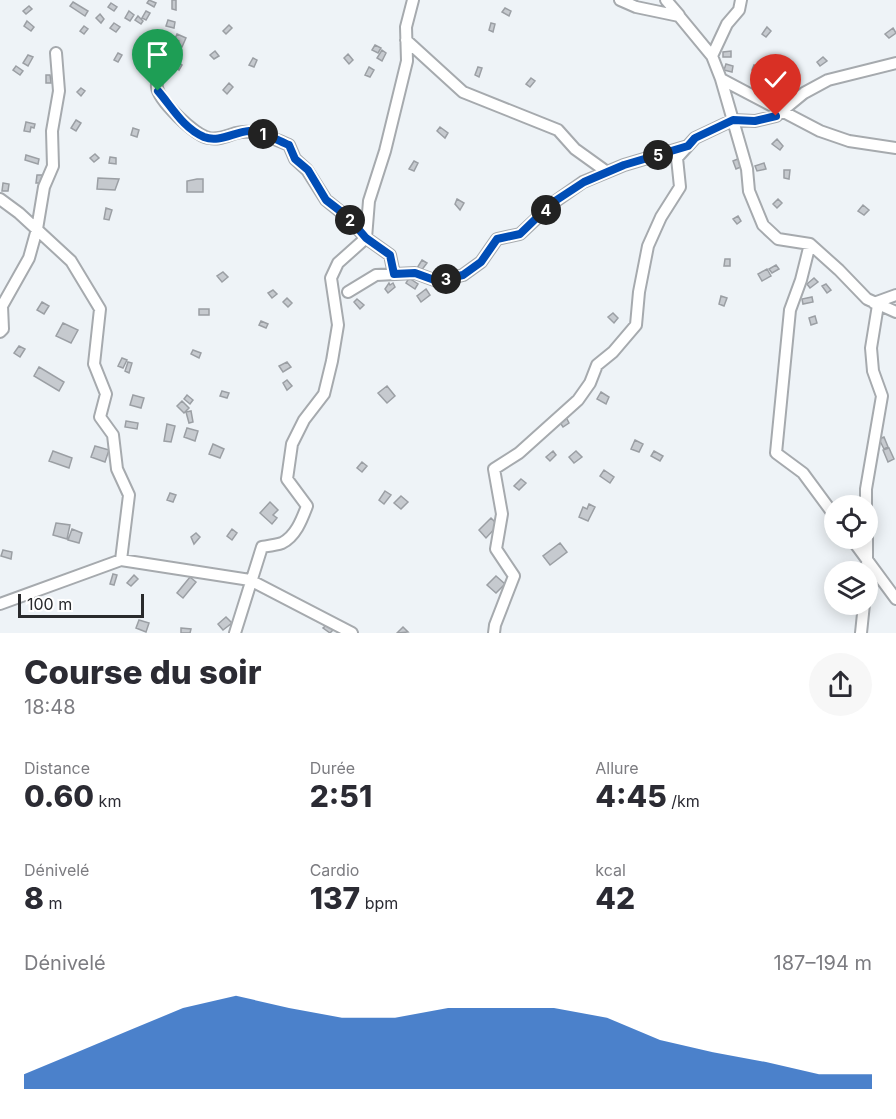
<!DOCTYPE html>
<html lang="fr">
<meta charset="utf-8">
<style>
:root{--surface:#fff;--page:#f7f7f7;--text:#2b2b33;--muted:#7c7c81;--accent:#004db6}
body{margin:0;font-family:Inter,sans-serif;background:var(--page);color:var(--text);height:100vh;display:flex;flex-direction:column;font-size:22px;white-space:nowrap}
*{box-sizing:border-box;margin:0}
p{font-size:20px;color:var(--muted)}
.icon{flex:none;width:33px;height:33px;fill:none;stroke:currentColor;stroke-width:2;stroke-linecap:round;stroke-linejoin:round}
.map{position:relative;height:633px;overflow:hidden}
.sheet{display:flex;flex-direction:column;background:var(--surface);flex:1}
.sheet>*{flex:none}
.buttons{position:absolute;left:824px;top:495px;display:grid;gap:12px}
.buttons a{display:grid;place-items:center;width:54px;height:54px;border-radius:50%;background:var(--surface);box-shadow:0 3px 15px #0003;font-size:30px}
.scale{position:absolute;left:18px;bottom:15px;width:126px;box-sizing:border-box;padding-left:6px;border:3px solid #292a2c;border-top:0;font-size:16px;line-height:21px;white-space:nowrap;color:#292a2c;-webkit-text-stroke:4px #fff;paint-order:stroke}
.pin{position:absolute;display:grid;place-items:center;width:51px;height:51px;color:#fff;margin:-62px -26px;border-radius:50% 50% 50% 0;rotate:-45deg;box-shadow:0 0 6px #0007}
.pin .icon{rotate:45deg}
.km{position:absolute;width:30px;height:30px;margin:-15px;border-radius:50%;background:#222;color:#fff;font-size:16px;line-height:30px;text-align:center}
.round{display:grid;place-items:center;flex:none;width:63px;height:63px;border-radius:32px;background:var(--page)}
.head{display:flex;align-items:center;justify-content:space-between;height:102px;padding:0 24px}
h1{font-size:33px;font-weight:800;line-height:45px}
.stats{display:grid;grid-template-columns:repeat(3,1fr);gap:9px;height:102px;padding:6px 24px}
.stats div{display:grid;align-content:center}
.stats b{font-size:30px;font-weight:800}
.stats small{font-size:16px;font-weight:400}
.stats p{font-size:16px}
.chart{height:168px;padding:12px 24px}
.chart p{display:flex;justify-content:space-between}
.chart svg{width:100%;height:108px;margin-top:6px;fill:var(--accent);opacity:.7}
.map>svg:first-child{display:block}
</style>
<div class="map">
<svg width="896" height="633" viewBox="0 0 896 633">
<rect width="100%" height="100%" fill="#eef3f7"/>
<path fill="#c6cacf" stroke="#9b9fa4" stroke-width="1.5" d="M149 0 156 3 154 7 147 3Z
M172 0H176V10L172 9Z
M73 2 88 11 85 16 70 6Z
M111 3 117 7 114 11 108 7Z
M29 6 32 9 26 14 23 11Z
M505 8 511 11 509 16 502 12Z
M129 11 134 15 130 21 125 18Z
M146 11 150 13 146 20 142 18Z
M100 14 104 19 101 23 96 18Z
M138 16 143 21 141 24 135 20Z
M168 20 175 22 174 28 166 26Z
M27 21 34 27 31 31 24 26Z
M114 23 120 27 116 32 110 28Z
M491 23 495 24 493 32 489 30Z
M229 25 232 28 226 34 223 31Z
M84 26 88 29 84 34 80 31Z
M767 27 771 31 766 37 762 34Z
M893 28 896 33 889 38 885 34Z
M177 34 186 38 182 47 177 44 179 41 175 39Z
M148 43 155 46 152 53 145 49Z
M375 45 381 48 378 53 372 50Z
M382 50 386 53 382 61 377 58Z
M140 51 146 56 143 60 136 55Z
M215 51 219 56 214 59 210 55Z
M731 51V57H723V52Z
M118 53 122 55 118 62 114 60Z
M348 54 353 60 349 64 344 58Z
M28 55 33 57 28 66 23 63Z
M823 57 827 61 820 66 817 62Z
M253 58 257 60 254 67 249 65Z
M176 61 182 65 179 70 173 65Z
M726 64 733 66 732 72 724 70Z
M754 65 762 68 759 75 752 70Z
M16 66 23 71 20 75 13 70Z
M776 66 781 69 775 76 771 73Z
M369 67 374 70 370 77 365 75Z
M478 67 482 68 479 77 475 75Z
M46 75H50L51 83H46Z
M531 78 535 81 530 87 526 84Z
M229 83 233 87 227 94 223 90Z
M81 88 85 91 81 96 77 92Z
M76 120 81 123 76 131 71 128Z
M26 122 35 124 34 128 31 127 30 132 24 131Z
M440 127 448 133 445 138 437 131Z
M133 128 139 130 137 137 131 135Z
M777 139 783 146 780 150 772 144Z
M95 154 99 158 94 162 90 158Z
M26 155 39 159 38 164 25 160Z
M110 157 116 158V164L109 163Z
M740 158 743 166 736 169 733 161Z
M414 161 418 163 414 171 409 169Z
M764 163 766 169 757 171 755 166Z
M784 170H790L789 179 784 178Z
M37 175H42L41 183H36Z
M98 178 119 179 115 190 97 189Z
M197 179H203V192H187V181Z
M3 183 9 184 8 191H2Z
M457 199 464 203 460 210 455 204Z
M778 199 782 203 777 208 773 204Z
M863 205 869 210 864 215 858 211Z
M106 208 112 210 109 220 104 219Z
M738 216 741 221 737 224 733 219Z
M725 259H730V266H724Z
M422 260 427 263 421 271 417 268Z
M776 265 779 269 772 273 769 269Z
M767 269 771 276 762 281 758 274Z
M223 272 228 277 222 282 217 276Z
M409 278 418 284 415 289 406 283Z
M814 278 818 282 810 288 807 284Z
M389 283 390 285 393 283 395 287 388 293 385 289Z
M826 284 831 290 827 293 822 286Z
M426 289 430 295 421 302 417 296Z
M273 290 277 294 272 298 268 293Z
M721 296 727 298 724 306 719 304Z
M812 297 813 302 803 304 802 299Z
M287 298 292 303 288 307 283 302Z
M357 299 364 305 360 309 354 302Z
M42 302 49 306 44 314 37 310Z
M199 309H209V315H199Z
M613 313 618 318 614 323 608 317Z
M815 316 817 323 811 325 809 318Z
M261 321 268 324 266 328 259 325Z
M63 323 78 330 71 343 56 336Z
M19 346 25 349 20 357 14 353Z
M193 350 201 353 199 358 191 354Z
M122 358 127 360 123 368 118 366Z
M128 362 132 363 129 373 125 371Z
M287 362 291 367 283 372 279 366Z
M39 367 64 382 59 391 34 376Z
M287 380 292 386 287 390 283 383Z
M387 386 395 396 387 403 378 393Z
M222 391 229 393 227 398 220 396Z
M601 392 609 397 606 404 597 399Z
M133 395 144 398 141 408 130 405Z
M187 395 193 400 190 404 184 399Z
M182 401 189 408 184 413 177 406Z
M191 411 193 422 189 423 186 412Z
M566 417 569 423 563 427 559 421Z
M126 421 138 423 137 429 125 427Z
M167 424 175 426 171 442 164 441Z
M187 428 198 431 195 441 184 437Z
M884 437 888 447 884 449 879 439Z
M635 440 643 444 639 452 631 449Z
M213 444 224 449 220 458 209 454Z
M95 446 109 450 105 462 91 457Z
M889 448 894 459 888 462 883 450Z
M53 451 72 458 69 468 49 461Z
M553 451 556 455 550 461 546 457Z
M576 451 582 457 574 463 569 457Z
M654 451 663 456 660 461 651 456Z
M362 462 367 466 362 472 357 468Z
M604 470 614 477 610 483 600 476Z
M521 479 526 483 519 490 514 486Z
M385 491 391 495 384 504 379 500Z
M170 493 176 495 173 502 167 500Z
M401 496 408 502 401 509 394 503Z
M270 502 278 510 273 515 277 518 272 524 260 513Z
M589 504 595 507 588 521 579 517 583 507 587 509Z
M491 518 498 525 486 538 479 530Z
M56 523 70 525 67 539 53 535Z
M72 529 82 533 79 543 68 540Z
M232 529 237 533 232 540 227 536Z
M196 533 200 537 194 544 191 537Z
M560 543 567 552 550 565 543 556Z
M3 550 12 552 11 559 1 556Z
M113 574 117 575 114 585 110 584Z
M134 575 138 579 131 586 127 583Z
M496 576 505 584 496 593 487 585Z
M190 577 196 582 183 598 177 593Z
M226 617 232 623 223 630 218 624Z
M139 620 149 623 146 632 136 628Z
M329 623 334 629 330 633 323 628Z
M403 627 408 632 397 633Z
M181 628 191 629 190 633H181Z"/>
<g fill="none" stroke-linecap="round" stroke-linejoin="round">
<g stroke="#a6aaae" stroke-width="14">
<path id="street" d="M620 0 636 7 679 16 712 56 721 79 747 169 749 191 763 225 778 239 810 244 839 270 867 299 896 312
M666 0 679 15
M406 40 463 92 558 130 575 149 607 172
M712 56 727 24 739 10 741 0
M161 69C159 75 156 82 157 87 158 100 195 136 209 138 219 140 226 136 236 133 255 128 271 138 289 145L295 159 307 170 326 200 347 217 366 238 390 255 394 274
M721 79 820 131 849 141 896 148
M0 199 19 213 71 261 100 309 94 364 106 394 100 417 113 435 117 469 129 495 121 560
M810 244 801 280 790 310 776 453 803 473 834 515
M348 292 376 275 415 273 437 281 463 275 481 262 497 239 520 234 553 203 583 182 624 165 688 146
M874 303 896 295
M0 332 3 329 2 306 29 258 37 229 44 187 53 166 52 131 59 91 56 53
M866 506V489L882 396 873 371 871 348 878 305
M867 530V562
M851 538 896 599
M0 604 121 560 250 580 352 633
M235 633 262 547C268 546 276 545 282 543 296 536 302 519 307 506L287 479 292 444 304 420 324 394 332 361 338 325 331 278 338 263 366 238 369 201 385 151 407 61 406 27 413 0
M494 633 495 625 514 576 496 549 502 514 494 469 519 453 578 400 590 383 597 365 613 352 636 325 639 292 648 246 661 217 680 187 677 158 695 138 733 120 755 121 776 116 804 93 828 80 896 63
M861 633 864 604"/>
</g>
<use href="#street" stroke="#fff" stroke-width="10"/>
</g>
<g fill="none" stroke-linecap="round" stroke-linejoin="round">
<g stroke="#fff" stroke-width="12">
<path id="route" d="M158 91C172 107 183 128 204 137 219 143 234 132 249 131 262 131 277 140 289 145L295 159 308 170 326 200 348 217 366 238 390 255 394 274 415 273 437 281 463 275 481 262 497 239 520 234 552 203 584 182 624 165 688 146 695 138 733 120 755 121 776 116"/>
</g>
<use href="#route" stroke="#004db6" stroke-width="8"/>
</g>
</svg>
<div class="buttons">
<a><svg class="icon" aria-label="locate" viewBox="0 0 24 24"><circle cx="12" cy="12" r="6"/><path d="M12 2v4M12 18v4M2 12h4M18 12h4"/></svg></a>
<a><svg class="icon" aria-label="layers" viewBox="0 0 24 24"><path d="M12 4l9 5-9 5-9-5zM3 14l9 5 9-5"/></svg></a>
</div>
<div class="scale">100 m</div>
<div class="pin" style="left:158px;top:91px;background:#1e9e55"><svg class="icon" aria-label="arrive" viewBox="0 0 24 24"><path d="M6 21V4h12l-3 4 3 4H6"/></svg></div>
<div class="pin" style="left:776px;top:116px;background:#d93025"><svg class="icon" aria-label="check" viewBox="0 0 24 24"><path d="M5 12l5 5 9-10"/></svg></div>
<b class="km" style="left:263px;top:134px">1</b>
<b class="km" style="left:350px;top:220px">2</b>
<b class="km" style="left:446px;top:279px">3</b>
<b class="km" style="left:546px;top:210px">4</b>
<b class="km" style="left:658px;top:155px">5</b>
</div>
<section class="sheet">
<div class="head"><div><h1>Course du soir</h1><p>18:48</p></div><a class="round"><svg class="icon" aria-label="share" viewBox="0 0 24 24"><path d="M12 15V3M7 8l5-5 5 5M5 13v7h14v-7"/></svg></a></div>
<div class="stats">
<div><p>Distance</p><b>0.60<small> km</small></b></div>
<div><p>Durée</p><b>2:51</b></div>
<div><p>Allure</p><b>4:45<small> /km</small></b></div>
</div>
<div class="stats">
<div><p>Dénivelé</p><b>8<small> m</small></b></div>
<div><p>Cardio</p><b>137<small> bpm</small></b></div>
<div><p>kcal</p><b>42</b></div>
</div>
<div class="chart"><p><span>Dénivelé</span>187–194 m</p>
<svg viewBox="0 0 160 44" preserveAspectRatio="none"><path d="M0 44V38L10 29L20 20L30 11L40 6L50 11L60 15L70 15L80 11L90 11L100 11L110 15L120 24L130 29L140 33L150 38L160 38V44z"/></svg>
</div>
</section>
